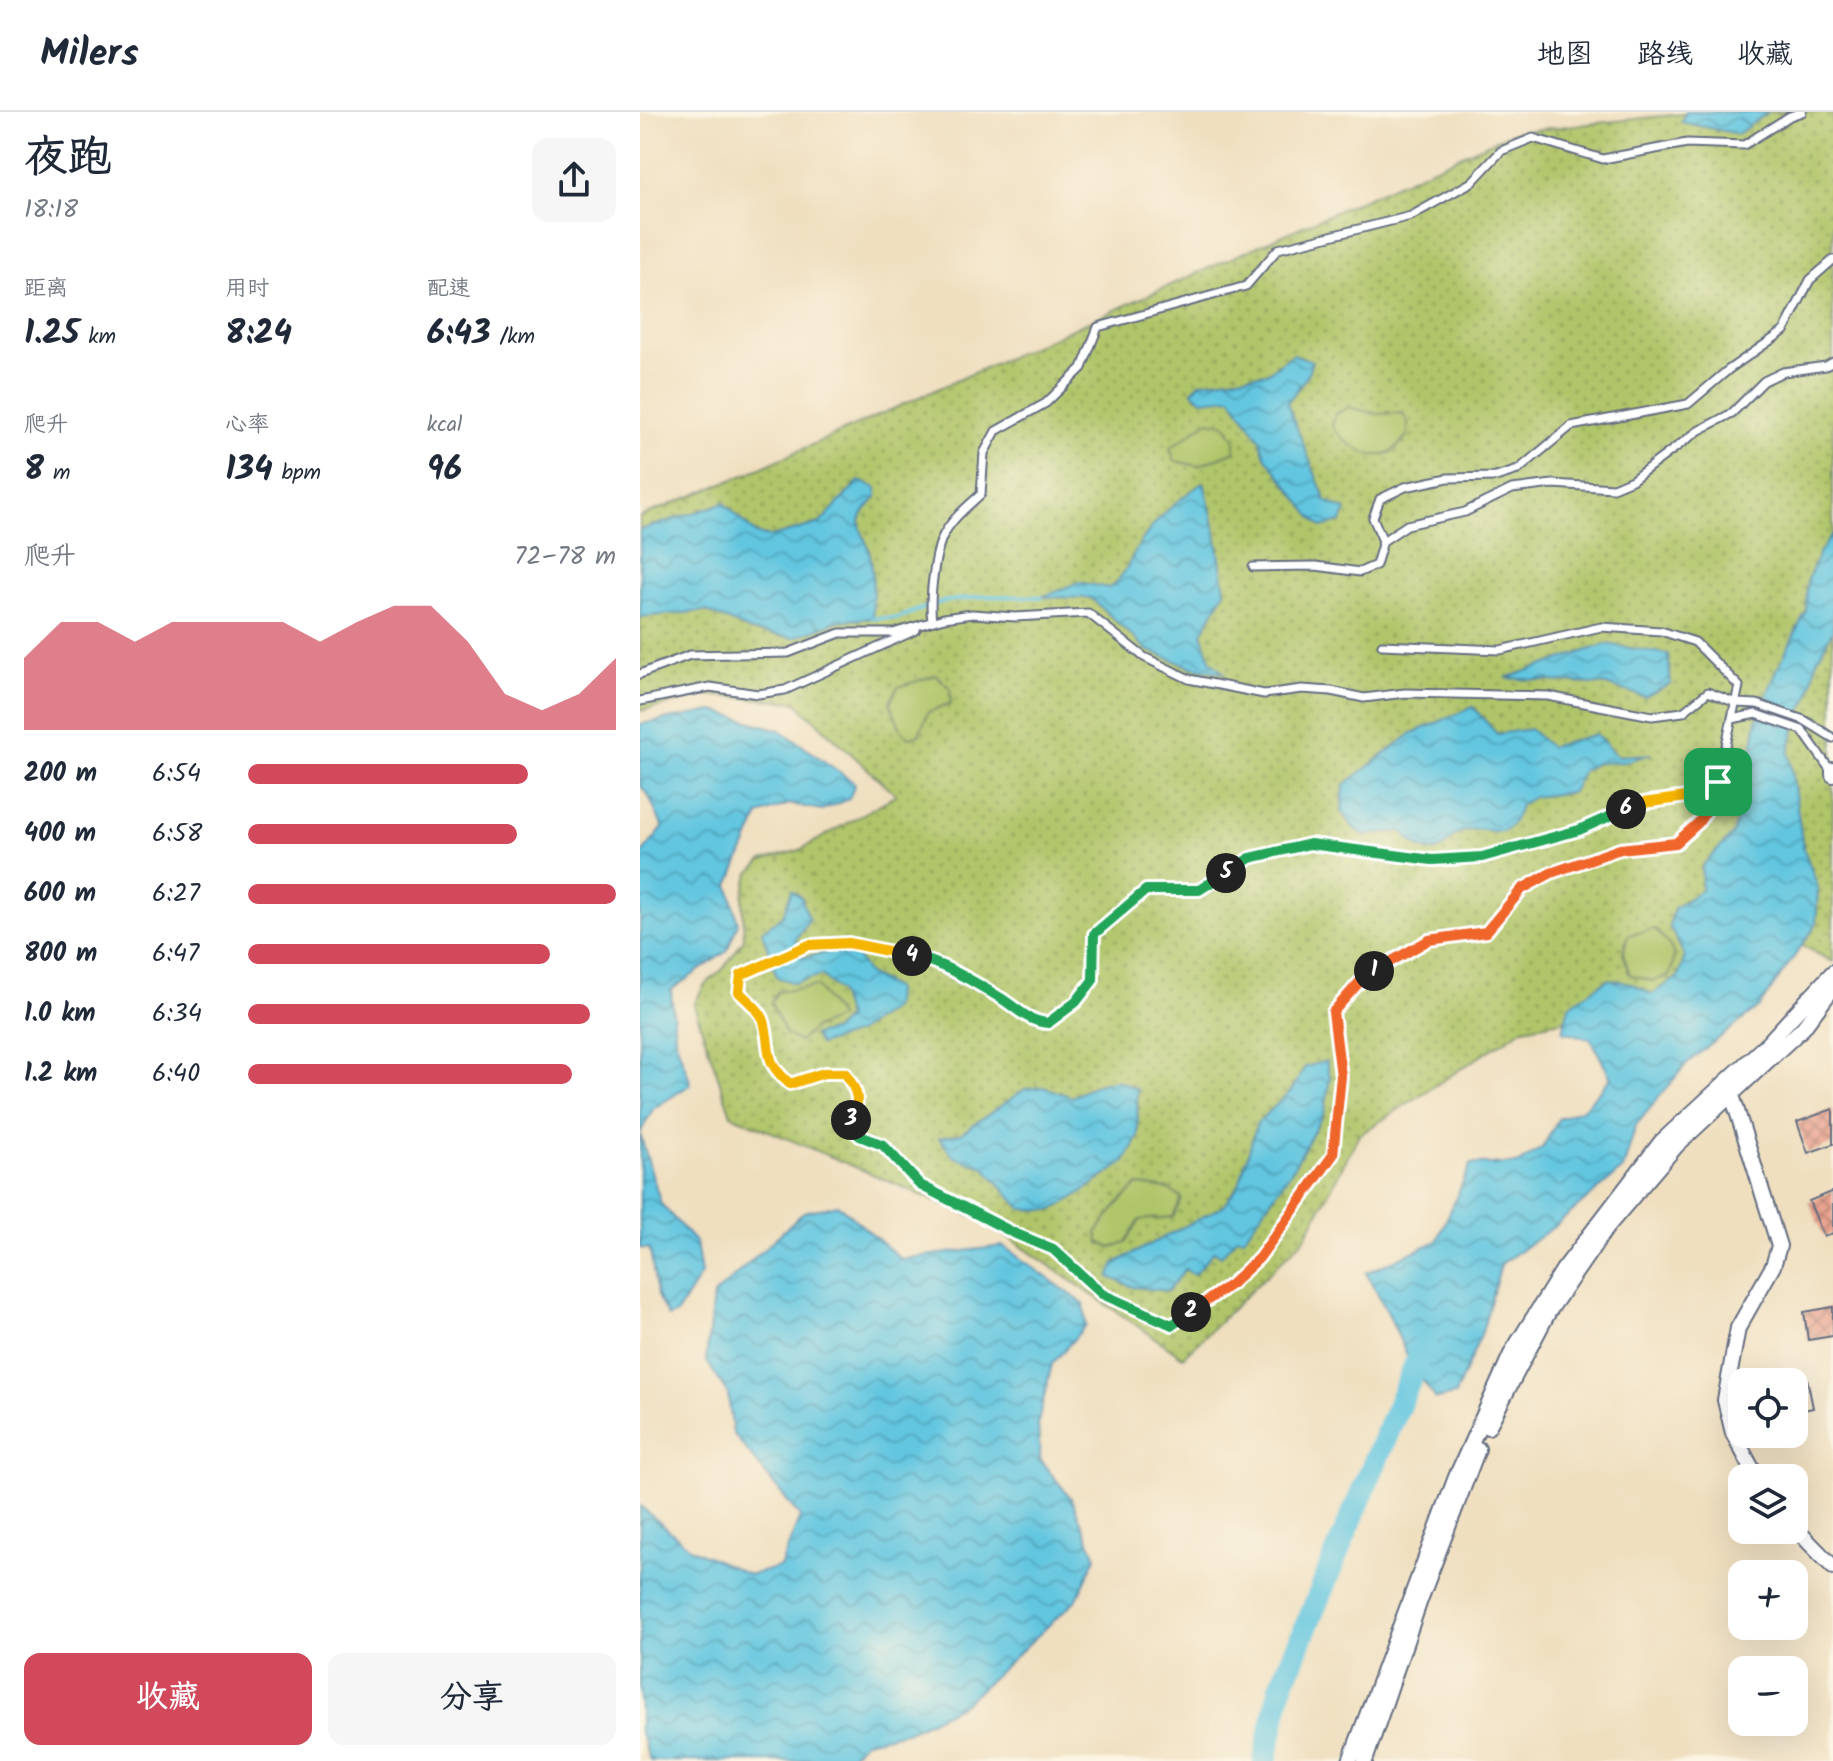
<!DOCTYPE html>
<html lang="zh">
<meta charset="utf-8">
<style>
:root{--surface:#fff;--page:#f6f6f7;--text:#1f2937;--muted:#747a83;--line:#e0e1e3;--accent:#d1495b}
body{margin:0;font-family:Kalam,"LXGW WenKai TC",sans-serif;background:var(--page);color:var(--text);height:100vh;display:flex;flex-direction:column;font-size:30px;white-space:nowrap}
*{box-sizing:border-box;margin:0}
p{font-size:26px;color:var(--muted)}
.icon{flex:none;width:44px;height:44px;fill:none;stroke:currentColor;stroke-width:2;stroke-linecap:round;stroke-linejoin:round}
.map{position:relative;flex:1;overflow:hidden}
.details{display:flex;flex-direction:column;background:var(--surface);width:640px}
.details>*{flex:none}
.tools{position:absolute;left:1088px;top:1256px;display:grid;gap:16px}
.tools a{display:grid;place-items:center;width:80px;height:80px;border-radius:16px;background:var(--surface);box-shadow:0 8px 32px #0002;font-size:40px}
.pin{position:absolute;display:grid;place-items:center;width:68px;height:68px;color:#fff;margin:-34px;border-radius:16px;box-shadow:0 4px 12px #0006}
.km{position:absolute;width:40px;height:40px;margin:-20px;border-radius:50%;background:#222;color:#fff;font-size:22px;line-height:40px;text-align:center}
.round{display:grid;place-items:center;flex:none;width:84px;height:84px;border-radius:16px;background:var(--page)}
.head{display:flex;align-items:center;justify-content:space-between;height:136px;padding:0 24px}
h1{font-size:44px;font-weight:700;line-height:60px}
.figures{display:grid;grid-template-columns:repeat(3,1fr);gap:12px;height:136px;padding:8px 24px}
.figures div{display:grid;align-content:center}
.figures b{font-size:34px;font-weight:700}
.figures small{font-size:22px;font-weight:400}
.figures p{font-size:22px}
.chart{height:224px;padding:16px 24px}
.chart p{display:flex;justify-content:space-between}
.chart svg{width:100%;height:144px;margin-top:8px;fill:var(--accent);opacity:.7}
.action{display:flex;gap:16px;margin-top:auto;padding:16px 24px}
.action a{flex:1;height:92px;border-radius:16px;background:var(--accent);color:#fff;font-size:32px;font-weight:700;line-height:92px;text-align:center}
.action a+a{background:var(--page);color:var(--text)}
ul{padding:0 24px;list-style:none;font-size:26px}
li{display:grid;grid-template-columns:128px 96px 1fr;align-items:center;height:60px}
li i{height:20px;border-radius:10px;background:var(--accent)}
header{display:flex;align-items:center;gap:48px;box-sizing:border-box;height:112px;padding:0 40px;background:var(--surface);border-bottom:2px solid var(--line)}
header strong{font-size:38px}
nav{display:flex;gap:44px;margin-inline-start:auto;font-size:28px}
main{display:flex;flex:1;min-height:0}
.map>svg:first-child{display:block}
</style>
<header>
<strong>Milers</strong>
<nav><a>地图</a><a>路线</a><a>收藏</a></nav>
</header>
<main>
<section class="details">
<div class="head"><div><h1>夜跑</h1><p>18:18</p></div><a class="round"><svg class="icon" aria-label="share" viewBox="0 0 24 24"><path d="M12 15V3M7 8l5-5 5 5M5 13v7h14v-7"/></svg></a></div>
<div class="figures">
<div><p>距离</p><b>1.25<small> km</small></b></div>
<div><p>用时</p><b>8:24</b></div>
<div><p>配速</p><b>6:43<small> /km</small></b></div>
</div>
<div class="figures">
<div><p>爬升</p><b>8<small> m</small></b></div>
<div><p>心率</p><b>134<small> bpm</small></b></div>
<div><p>kcal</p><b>96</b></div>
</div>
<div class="chart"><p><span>爬升</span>72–78 m</p>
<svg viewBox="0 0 160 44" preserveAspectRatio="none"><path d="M0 44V22L10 11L20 11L30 17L40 11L50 11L60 11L70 11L80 17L90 11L100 6L110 6L120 17L130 33L140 38L150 33L160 22V44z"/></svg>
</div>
<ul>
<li><b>200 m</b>6:54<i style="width:76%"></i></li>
<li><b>400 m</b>6:58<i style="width:73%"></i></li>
<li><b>600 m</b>6:27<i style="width:100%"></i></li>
<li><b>800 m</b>6:47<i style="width:82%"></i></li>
<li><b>1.0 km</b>6:34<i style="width:93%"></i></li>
<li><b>1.2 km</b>6:40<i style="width:88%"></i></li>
</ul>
<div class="action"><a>收藏</a><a>分享</a></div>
</section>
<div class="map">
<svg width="1193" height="1649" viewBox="0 0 1193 1649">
<defs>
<pattern id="grass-dots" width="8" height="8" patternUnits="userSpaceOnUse" patternTransform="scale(2)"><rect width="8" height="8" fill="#b0c569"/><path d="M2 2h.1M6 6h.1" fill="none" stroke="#8ea05a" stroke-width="1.8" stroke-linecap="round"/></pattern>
<pattern id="water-waves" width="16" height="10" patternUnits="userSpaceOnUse" patternTransform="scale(2)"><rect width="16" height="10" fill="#62c6e0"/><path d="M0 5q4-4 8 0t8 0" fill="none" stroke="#50a1b9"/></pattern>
<pattern id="building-cross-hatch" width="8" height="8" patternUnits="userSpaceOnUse" patternTransform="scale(2)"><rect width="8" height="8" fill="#e9a38e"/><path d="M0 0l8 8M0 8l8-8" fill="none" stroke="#bc8577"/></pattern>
</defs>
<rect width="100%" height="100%" fill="#fcf5e5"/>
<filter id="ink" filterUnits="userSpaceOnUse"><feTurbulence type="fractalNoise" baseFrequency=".0125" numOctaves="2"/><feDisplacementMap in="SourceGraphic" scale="16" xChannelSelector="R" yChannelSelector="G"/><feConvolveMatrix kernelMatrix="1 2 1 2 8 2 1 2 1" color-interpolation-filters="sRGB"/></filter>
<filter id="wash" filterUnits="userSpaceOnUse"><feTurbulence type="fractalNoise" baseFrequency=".006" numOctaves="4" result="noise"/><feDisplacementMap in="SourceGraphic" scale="32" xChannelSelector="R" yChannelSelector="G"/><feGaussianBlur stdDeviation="1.8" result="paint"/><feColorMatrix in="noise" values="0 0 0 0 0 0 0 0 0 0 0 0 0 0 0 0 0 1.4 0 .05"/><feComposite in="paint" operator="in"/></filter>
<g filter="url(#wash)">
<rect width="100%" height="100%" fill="#efdfbf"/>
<path fill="url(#grass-dots)" stroke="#667a64" stroke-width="2" d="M1060 0H1193V850L1152 828 1054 884 884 916 719 1023 665 1126 543 1245 346 1110 91 1003 54 893 64 874 83 857 104 827 103 784 109 762 122 749 160 738 256 683 155 590 67 583 0 599V405L109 361 874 20Z"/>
<path fill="#b0c569" stroke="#667a64" stroke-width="2" d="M709 295 736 302 762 301 768 310V323C762 329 755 339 749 341 728 350 704 330 692 315L695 302Z
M568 309 585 312 595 328V339L558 354 535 349 530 336Z
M296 563 310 576 311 591 288 600 279 623 268 625 261 618 250 590 258 575Z
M1015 817C1032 836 1039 839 1029 864L1012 869 990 863 983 841 988 823Z
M177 874 199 906 174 916 159 930 146 922 131 891 137 880Z
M498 1073 528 1077 542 1086 533 1105 500 1108 486 1130 471 1136 459 1130 457 1120 478 1092Z"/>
<path fill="url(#water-waves)" stroke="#3e7a9f" stroke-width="2" d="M1046 0H1128L1098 22 1041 10Z
M653 242 672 249 667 264 647 291 686 389 706 398 701 410 682 415 670 403 625 344 620 327 591 285 562 288 552 279 561 270 627 261Z
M219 369 237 376V385C206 415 226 415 231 448 234 466 232 487 233 506L198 509 153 526 111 519 66 499 0 505V418L84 391 116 422 131 425 180 411Z
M564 370 576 421 585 479 562 521 571 549 584 561 551 555 507 538 451 486 402 485 439 470 469 476C486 464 490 446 501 430 517 405 540 386 564 370Z
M1193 422V518L1177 548 1168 588 1159 602 1149 640 1163 735 1178 775 1176 813 1119 895 1047 951 996 1013 983 1057 915 1114 861 1152 842 1220 815 1283 796 1287 772 1254 748 1201 726 1161 797 1129 831 1052H877L903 1035 918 1007 943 997 971 966 951 927 923 919 929 894 968 867 990 871 1012 882 1038 865 1045 844 1029 814 1034 796 1061 778 1062 754 1093 722 1106 672 1117 608 1136 560 1166 499 1167 470 1179 441Z
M966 532 1028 542 1031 572 1005 585 966 573 866 566Z
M833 595 857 622 890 617 910 635 956 622 977 644 1011 642 984 650 956 651 943 658 932 680 893 685 880 693C867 739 848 708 819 721 813 723 810 729 805 734 790 747 771 732 763 719L725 723 714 716 702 701 704 673 772 621Z
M74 599 140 618 215 671 209 687 182 698 149 692 119 703 89 773 98 811 87 839 31 878 35 926 51 972 13 997 0 1021V744L23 716 9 684 0 673V612Z
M152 778 161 785 169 807 155 828 162 845 192 840 217 845 228 862 255 876 254 895 217 921 179 933 174 923 195 918 207 906 199 880 182 863 154 871 137 865 122 819 143 803Z
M686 949 690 966 685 999 652 1058 604 1126 597 1125 581 1144 574 1139 554 1163 545 1157 528 1179 493 1175 469 1165 475 1151 583 1094 599 1073 617 1011 651 979 665 955Z
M477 968 497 977 498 1024 485 1050 435 1085 413 1098 382 1097 344 1055 314 1045 299 1026 320 1022 385 977 404 975 432 985 459 971Z
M0 1022 21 1092 56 1131 61 1162 37 1201 28 1205 17 1184 10 1137 0 1136Z
M198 1093 261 1147 363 1134 444 1192 446 1213 412 1252 398 1310 400 1348 431 1386 456 1445 437 1487 325 1591 269 1619 225 1629 205 1649H10L0 1620V1394L51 1437 110 1463 140 1455 160 1405 93 1321 88 1282 66 1248 73 1184 164 1100Z"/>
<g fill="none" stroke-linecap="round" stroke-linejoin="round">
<path stroke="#62c6e0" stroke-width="4" d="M233 506H257L301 490 346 484 402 485"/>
<path stroke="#62c6e0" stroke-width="24" d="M625 1649 640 1577 786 1228"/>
</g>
<g id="blocks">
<path fill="url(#building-cross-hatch)" d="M1193 997V1032L1168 1041 1157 1010Z
M1193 1079V1121L1184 1125 1169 1089Z
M1193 1195V1224L1168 1228 1164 1200Z
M1167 1266 1173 1296 1154 1300V1269Z"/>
</g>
</g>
<g filter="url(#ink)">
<use href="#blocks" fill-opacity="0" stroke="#656d80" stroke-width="2"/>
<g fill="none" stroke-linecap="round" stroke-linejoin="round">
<g stroke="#656d80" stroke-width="11">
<path id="service" d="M1193 148 1170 168 1144 219 1088 258 1048 292 931 314 878 358 856 365 808 366 765 375 740 387 733 406 743 429 767 413 825 400 872 377 913 372 973 376 992 368 1058 319 1092 301 1124 269 1143 260 1186 254 1193 250
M613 455 676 454 720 460 736 453 743 429
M292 509C289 489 294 445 302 426 310 408 327 395 341 382L344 341 356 319 406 291 442 256 458 215 606 174 638 137 771 104 832 70 861 39 893 26 963 47 1047 31 1104 33 1150 4 1162 0
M742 533 860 538 961 515 1021 519 1055 530 1099 574 1078 670
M0 562 50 543 148 541 200 521H253L304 506 332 502 375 505 448 501 504 545 549 567 624 582 662 577 691 579 724 586 765 581 908 584 1012 604 1043 600 1068 580 1096 591 1117 592 1164 608 1193 626
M0 589 70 575 118 582 145 578 276 518
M1092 607 1116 602 1162 618 1191 659
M1078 670 1075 686 1058 711 1036 731 980 737 911 761 882 777 846 820 789 828 724 865 693 900 701 964 693 1043 619 1146 591 1172 532 1213 462 1182 413 1137 376 1122 280 1073 243 1033 220 1024 208 1013C221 988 221 985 205 961H184L150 972C122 948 132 940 124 909 121 899 107 888 99 880L101 863 169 833 209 831 286 847 359 885 395 910 408 911 436 890 453 868 454 822 506 778H559L610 746 670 732 792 748 842 745 939 718 996 692 1046 685Z"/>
</g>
<g stroke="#656d80" stroke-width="18">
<path id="minor" d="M1193 658V663
M1086 979 1092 983 1139 1134 1133 1154 1098 1216 1085 1288 1093 1321 1117 1366
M848 1315 909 1199 967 1115 1037 1033 1163 916 1193 876
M1154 1415 1193 1455
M710 1649 816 1365 872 1240 923 1158 1021 1030 1128 931 1193 860
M725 1649 780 1488 838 1337"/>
</g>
<use href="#service" stroke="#fff" stroke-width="7"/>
<use href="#minor" stroke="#fff" stroke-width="14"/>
</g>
</g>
<g fill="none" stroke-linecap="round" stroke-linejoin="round" filter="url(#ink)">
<g stroke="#fff" stroke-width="16">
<path id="split-1" d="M734 859 789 828 846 820 882 777 911 761 980 737 1036 731 1058 711 1075 686 1078 670"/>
</g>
<g stroke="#fff" stroke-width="16">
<path id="split-2" d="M551 1200 591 1172 619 1146 693 1043 701 964 693 900 724 865 734 859"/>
</g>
<g stroke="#fff" stroke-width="16">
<path id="split-3" d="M211 1008 208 1013 220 1024 243 1033 280 1073 376 1122 413 1137 462 1182 532 1213 551 1200"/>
</g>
<g stroke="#fff" stroke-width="16">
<path id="split-4" d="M211 1008C221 988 218 980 205 961H184L150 972C122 948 132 940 124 909 121 899 107 888 99 880L101 863 169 833 209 831 272 844"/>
</g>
<g stroke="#fff" stroke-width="16">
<path id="split-5" d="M272 844C301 850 333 869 359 885 376 895 388 910 408 911L436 890 453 868 454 822 506 778H559L586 761"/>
</g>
<g stroke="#fff" stroke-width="16">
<path id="split-6" d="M586 761 610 746 670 732 792 748 842 745 939 718 986 697"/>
</g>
<g stroke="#fff" stroke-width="16">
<path id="split-7" d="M986 697 996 692 1046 685 1078 670"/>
</g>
<use href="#split-1" stroke="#f0652b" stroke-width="10"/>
<use href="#split-2" stroke="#f0652b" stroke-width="10"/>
<use href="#split-3" stroke="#22a559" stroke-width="10"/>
<use href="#split-4" stroke="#f5b400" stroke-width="10"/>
<use href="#split-5" stroke="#22a559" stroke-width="10"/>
<use href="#split-6" stroke="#22a559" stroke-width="10"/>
<use href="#split-7" stroke="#f5b400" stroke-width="10"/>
</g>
</svg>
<div class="tools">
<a><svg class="icon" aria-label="locate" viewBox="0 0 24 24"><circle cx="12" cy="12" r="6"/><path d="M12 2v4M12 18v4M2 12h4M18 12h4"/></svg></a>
<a><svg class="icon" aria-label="layers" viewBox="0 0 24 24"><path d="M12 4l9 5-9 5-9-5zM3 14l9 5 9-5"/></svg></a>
<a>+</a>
<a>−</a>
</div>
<div class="pin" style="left:1078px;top:670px;background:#1e9e55"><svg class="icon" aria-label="arrive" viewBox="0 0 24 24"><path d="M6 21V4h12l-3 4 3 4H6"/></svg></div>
<b class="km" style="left:734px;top:859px">1</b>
<b class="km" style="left:551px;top:1200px">2</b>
<b class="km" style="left:211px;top:1008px">3</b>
<b class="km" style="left:272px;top:844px">4</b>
<b class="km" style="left:586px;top:761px">5</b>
<b class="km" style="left:986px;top:697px">6</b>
</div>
</main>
